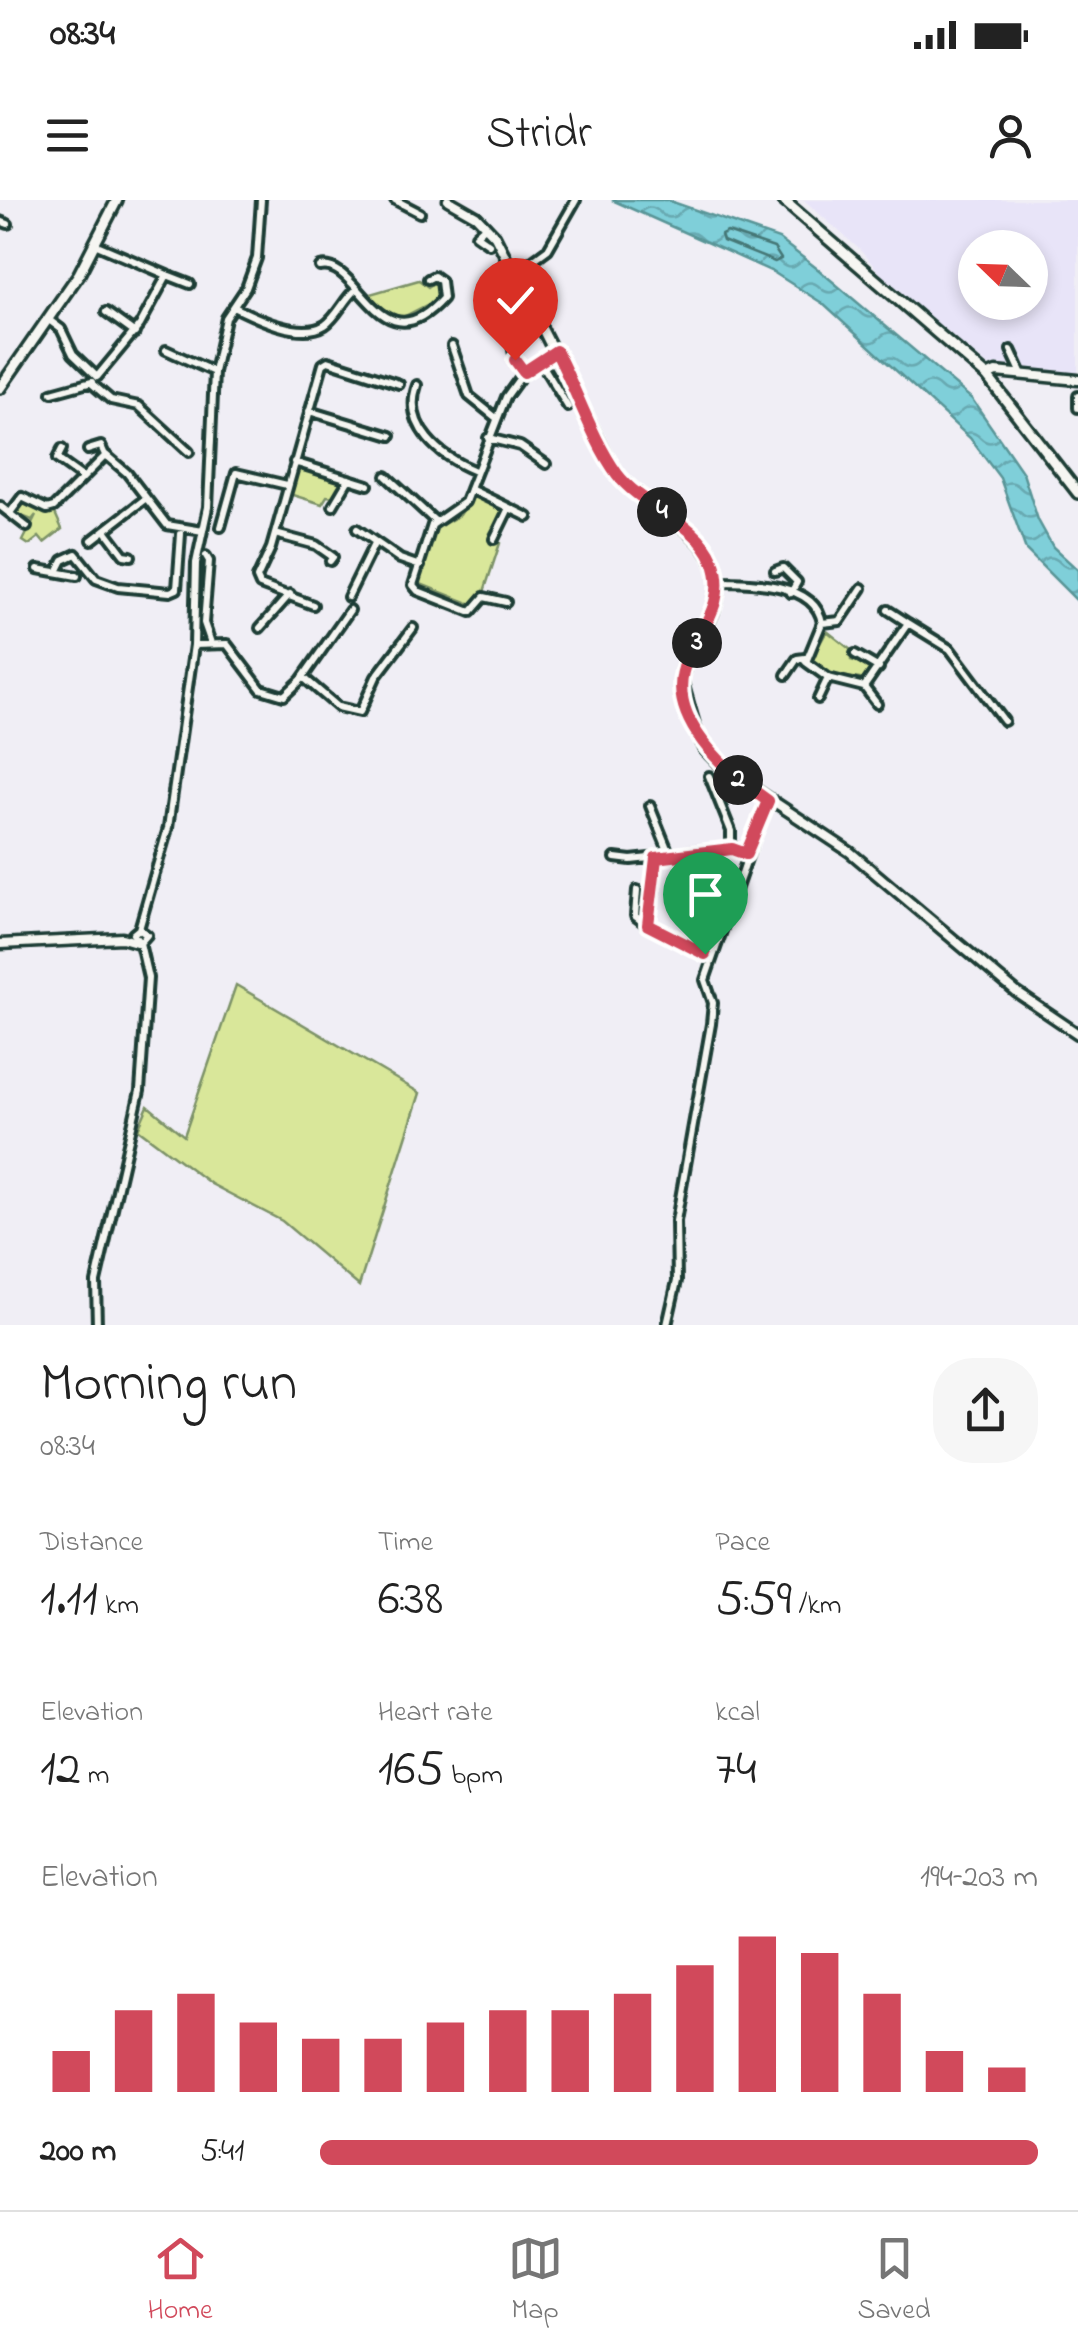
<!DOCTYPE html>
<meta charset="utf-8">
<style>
:root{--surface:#fff;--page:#f6f6f6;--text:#222;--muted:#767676;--line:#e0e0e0;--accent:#d1495b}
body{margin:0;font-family:"Indie Flower",sans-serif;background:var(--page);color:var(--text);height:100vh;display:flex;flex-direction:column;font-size:38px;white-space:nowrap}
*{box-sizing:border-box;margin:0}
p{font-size:32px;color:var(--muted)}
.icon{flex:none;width:55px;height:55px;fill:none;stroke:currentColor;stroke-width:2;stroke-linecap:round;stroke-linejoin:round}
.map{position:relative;height:1125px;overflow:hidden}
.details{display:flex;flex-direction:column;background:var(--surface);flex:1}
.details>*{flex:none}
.needle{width:65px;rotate:293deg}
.controls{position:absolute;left:958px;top:30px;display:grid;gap:20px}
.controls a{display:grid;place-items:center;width:90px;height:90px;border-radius:50%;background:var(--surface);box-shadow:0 5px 15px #0003;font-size:50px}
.pin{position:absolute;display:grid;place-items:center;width:85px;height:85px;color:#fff;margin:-102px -42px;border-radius:50% 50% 50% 0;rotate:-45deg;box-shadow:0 0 10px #0007}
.pin .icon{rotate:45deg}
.km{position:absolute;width:50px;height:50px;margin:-25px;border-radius:50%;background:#222;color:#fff;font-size:28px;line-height:50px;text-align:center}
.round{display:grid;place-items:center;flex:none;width:105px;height:105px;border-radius:40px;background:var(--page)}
.headline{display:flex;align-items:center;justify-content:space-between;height:170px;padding:0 40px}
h1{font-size:55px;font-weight:600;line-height:75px}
.metrics{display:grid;grid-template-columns:repeat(3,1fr);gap:15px;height:170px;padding:10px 40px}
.metrics div{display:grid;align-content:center}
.metrics b{font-size:50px;font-weight:600}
.metrics small{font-size:28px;font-weight:400}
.metrics p{font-size:28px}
.chart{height:280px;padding:20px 40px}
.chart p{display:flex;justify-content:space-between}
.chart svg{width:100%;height:180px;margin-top:10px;stroke:var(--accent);stroke-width:6}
ul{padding:0 40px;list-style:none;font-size:32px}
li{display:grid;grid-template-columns:160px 120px 1fr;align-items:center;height:75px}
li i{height:25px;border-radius:12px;background:var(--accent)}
.status{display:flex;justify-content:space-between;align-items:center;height:70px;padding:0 50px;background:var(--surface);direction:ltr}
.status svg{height:28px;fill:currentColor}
header{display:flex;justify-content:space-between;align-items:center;height:130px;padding:0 40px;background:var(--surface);font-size:45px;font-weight:600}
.tab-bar{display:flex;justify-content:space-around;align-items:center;height:140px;border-top:2px solid var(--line);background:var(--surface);font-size:28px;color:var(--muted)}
.tab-bar a{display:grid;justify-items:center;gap:5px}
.tab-bar .current{color:var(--accent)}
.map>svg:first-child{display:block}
</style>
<div class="status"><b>08:34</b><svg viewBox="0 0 49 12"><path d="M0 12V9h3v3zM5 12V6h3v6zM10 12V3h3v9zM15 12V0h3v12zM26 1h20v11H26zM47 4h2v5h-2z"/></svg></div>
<header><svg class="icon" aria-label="menu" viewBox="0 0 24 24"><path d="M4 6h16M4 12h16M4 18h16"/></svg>Stridr<svg class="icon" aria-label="person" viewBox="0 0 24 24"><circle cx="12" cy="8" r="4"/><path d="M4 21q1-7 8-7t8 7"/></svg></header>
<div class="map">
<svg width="1078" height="1125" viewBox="0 0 1078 1125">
<defs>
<pattern id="water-waves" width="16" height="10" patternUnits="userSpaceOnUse" patternTransform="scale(2.5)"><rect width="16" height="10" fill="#7fcfd9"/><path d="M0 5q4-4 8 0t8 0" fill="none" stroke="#67a9b1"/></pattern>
</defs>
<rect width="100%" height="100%" fill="#f0eef5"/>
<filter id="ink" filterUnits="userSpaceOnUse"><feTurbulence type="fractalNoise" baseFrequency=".01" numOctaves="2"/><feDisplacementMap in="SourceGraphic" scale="20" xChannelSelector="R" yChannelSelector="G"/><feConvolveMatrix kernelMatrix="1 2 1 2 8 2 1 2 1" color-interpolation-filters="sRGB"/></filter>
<g filter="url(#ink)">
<path fill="#e8e4f8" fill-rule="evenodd" d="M804 0H1078V174L988 166 886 80 859 49ZM975 48H1030V102H975Z"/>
<path fill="#d9e79a" stroke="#7c9267" stroke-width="2.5" d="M419 80 428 87 436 81 440 98 403 117 378 110 363 96Z
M300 266 340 279 344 283 335 297 327 296 322 304 289 294Z
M473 294 504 310 490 333 500 343 483 395 471 404 418 383 436 328 460 315Z
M24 301 55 313 62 329 44 343 39 337 29 345 23 341 36 315 32 320 16 314Z
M827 431 851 450V460L871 466 866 480 828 474 809 462 815 444 819 445Z
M236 785 420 893 359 1086 282 1021 211 984 138 929 148 906 184 936Z"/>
<path fill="url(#water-waves)" stroke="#599597" stroke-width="2.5" d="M612 0H667L779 39 819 70 972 199 1023 273 1038 320 1053 347 1078 370V402L1026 350 1000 278 970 238 822 103 773 72Z"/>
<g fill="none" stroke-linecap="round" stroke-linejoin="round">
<path stroke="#457776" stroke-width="2.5" d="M727 32 774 48 781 59 775 62 723 41 721 35Z"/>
<g stroke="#1f3d34" stroke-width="14">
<path id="minor" d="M395 0 420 13
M0 21 8 24
M486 26 476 35 489 44
M320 67C358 57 380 169 443 98L441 81 434 76 428 79
M514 74 548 49 576 0
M167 75 190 84
M484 97 527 102
M234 107C256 118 301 140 325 125 337 117 344 99 356 89
M106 112 135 133
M49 120 61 129 73 154 97 177 140 125 167 75 97 45
M511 140 515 160 524 172
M452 146 469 196 495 217
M166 150 214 172
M1011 150 1022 174
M540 161 568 207
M91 183 111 200 139 206 189 252
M417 185C402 227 441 257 475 271
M52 193 92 182
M1078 196V208
M309 211 391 236
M488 238 520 246 546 264
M62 249 57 259 82 277
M88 250 101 246 105 255
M294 262 368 285
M386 276 436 322
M470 289 528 317
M0 306 27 327
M333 306 349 279
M10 313 22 297 47 309 54 307 106 255 127 273 167 325 203 331
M221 327 236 273 287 285
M357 329 400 359 420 366
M105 330 124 355 131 356
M275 334 316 345 333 357 330 361
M494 339 509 308
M92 340 145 299
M206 356 209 361 204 423 211 443
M38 369 77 376
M775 371 783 368 797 382 791 393
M57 372 63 360 76 354 96 379 118 387 170 392 177 389 181 334
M717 382C748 382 816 382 822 423L806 462 828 478 864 487 908 423 950 449 1004 521
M348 397 375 342
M506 402 484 397 471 412 418 391 413 385 432 325 465 302 506 197 524 172 555 152
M313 405 260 385 257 378 271 348 323 164 328 161 399 184
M888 410 908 423
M822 423 840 421 862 388
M260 428 290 394
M194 445 227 444 261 489 284 496 301 480 350 410
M855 454 879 468
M786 475 797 459 805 458
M303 477 338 507 360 512 376 477 413 428
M864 487 877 504
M818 499 828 478
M709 576 731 631V649
M650 606 669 653
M718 650 714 698 721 700
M615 658 631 660 731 649 746 654
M656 658 647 725 705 754
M637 690 635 716 647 725
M139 729 147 735 140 743 133 734 139 729 168 628 194 445 196 363 208 307 214 172 226 118 246 88 257 58 261 0
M97 1125 96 1082 140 891 148 778 140 743
M667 1125 677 1081 676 1021 711 824 713 803 705 780 767 601"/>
</g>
<g stroke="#1f3d34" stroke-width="15">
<path id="tertiary" d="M448 0 476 16 495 36 614 270C648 315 730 333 716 403 710 431 686 451 682 480L696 529 705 550 723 568 850 652 1016 792 1078 834
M987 176 996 172 1078 180
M0 744 122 738 136 742"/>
</g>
<g stroke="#1f3d34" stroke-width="16">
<path id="secondary" d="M783 0 987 176 1078 293
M0 188 79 74 117 0"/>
</g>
<use href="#minor" stroke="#f6f6f2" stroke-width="6"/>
<use href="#tertiary" stroke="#f6f6f2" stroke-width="8"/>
<use href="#secondary" stroke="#f6f6f2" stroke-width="9"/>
</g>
</g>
<g fill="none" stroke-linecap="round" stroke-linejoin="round" filter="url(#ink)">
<g stroke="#fff" stroke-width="20">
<path id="route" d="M515 160 524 172 556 151C576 189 593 241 617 274 643 309 696 319 713 361 728 400 702 427 687 460 661 517 728 573 768 601L746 654 732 649 656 658 648 725 705 754"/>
</g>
<use href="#route" stroke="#d1495b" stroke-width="12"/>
</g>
</svg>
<div class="controls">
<a><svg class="needle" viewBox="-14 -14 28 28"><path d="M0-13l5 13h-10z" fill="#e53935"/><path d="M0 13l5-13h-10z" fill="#767676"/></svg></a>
</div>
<div class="pin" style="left:705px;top:754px;background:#1e9e55"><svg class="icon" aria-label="arrive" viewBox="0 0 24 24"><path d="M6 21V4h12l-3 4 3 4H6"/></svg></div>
<div class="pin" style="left:515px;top:160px;background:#d93025"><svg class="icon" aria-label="check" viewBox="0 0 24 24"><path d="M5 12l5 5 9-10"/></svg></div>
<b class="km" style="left:738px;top:580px">2</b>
<b class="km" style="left:697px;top:443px">3</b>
<b class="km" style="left:662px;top:312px">4</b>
</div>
<section class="details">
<div class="headline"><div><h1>Morning run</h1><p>08:34</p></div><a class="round"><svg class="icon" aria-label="share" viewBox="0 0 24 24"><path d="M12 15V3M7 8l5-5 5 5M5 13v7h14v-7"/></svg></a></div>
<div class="metrics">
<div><p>Distance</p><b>1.11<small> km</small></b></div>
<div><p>Time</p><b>6:38</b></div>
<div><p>Pace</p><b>5:59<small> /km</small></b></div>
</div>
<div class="metrics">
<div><p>Elevation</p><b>12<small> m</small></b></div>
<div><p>Heart rate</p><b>165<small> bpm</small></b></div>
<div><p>kcal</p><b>74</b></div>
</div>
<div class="chart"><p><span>Elevation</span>194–203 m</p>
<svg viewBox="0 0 160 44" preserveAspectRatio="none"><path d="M5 44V34M15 44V24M25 44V20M35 44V27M45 44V31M55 44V31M65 44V27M75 44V24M85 44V24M95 44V20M105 44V13M115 44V6M125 44V10M135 44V20M145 44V34M155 44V38"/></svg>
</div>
<ul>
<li><b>200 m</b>5:41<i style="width:100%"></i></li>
</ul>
</section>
<nav class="tab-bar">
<a class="current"><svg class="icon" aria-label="home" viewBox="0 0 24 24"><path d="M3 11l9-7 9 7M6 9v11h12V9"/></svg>Home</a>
<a><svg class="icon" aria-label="map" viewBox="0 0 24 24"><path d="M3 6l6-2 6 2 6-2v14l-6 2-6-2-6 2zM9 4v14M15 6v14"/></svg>Map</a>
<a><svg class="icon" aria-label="saved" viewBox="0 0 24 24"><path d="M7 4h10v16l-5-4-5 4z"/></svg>Saved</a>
</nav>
